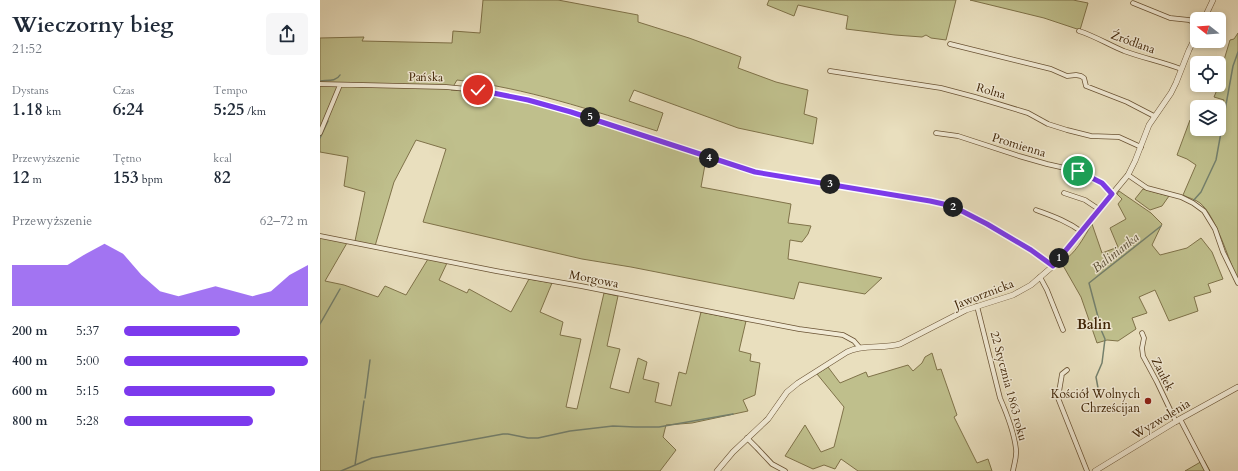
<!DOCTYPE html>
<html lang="pl">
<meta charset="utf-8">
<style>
:root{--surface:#fff;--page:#f6f6f7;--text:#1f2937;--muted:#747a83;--accent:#7c3aed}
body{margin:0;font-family:Cardo,serif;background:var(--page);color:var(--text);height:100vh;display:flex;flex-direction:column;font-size:15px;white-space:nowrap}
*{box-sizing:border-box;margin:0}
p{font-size:13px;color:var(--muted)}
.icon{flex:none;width:22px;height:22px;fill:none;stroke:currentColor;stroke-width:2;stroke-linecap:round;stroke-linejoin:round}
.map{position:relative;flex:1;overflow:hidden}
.panel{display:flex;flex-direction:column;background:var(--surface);width:320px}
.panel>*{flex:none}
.needle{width:26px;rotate:287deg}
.fabs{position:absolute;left:870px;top:12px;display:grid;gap:8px}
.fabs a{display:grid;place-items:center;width:36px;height:36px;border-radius:6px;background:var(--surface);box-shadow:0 2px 6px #0003;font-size:20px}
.pin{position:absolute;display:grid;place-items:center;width:34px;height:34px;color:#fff;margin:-17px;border:2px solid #fff;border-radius:50%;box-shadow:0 1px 4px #0007}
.km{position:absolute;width:20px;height:20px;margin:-10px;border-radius:50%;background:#222;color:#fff;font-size:11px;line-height:20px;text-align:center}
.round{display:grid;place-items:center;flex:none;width:42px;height:42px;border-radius:6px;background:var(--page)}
.summary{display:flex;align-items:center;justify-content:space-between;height:68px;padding:0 12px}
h1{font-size:22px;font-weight:800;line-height:30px}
.figures{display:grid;grid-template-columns:repeat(3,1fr);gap:6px;height:68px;padding:4px 12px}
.figures div{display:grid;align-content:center}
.figures b{font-size:17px;font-weight:800}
.figures small{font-size:11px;font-weight:400}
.figures p{font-size:11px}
.chart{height:112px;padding:8px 12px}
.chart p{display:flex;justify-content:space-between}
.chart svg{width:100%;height:72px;margin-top:4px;fill:var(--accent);opacity:.7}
ul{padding:0 12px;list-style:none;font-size:13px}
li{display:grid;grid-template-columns:64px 48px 1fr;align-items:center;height:30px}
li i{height:10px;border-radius:5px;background:var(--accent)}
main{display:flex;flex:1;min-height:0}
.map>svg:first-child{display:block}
</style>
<main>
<section class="panel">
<div class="summary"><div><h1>Wieczorny bieg</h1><p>21:52</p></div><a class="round"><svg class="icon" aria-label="share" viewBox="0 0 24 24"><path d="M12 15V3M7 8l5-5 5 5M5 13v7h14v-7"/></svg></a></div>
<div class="figures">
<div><p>Dystans</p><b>1.18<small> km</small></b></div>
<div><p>Czas</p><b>6:24</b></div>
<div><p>Tempo</p><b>5:25<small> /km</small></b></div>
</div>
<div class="figures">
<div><p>Przewyższenie</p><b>12<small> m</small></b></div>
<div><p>Tętno</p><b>153<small> bpm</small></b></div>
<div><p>kcal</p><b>82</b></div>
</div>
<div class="chart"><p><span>Przewyższenie</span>62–72 m</p>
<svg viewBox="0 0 160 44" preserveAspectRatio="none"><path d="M0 44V19L10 19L20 19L30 19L40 12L50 6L60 12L70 25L80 35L90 38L100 35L110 32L120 35L130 38L140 35L150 25L160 19V44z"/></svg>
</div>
<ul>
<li><b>200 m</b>5:37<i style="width:63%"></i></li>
<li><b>400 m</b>5:00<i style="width:100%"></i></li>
<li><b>600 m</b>5:15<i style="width:82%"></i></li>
<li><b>800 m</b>5:28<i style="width:70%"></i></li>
</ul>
</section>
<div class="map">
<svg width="918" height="471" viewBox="0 0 918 471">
<rect width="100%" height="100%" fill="#e9dfbe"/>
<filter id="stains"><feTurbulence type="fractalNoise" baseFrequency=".005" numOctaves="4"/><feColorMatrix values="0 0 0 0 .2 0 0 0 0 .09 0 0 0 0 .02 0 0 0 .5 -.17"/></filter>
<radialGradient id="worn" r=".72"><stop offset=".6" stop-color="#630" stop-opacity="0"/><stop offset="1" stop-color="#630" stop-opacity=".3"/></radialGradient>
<path fill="#bfbf8c" stroke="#7f7249" d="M163 0H238L318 15V22L369 38 421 57 418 68 456 82 488 90 484 114 497 118 493 144 418 128 314 90 309 101 343 113 337 131C271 110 206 88 137 80L131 90 159 92 206 102 289 125 386 159 381 187 471 204 468 223 491 226 488 234 482 242 470 240 468 259 562 278 545 294 479 282 474 299 311 267 262 259 103 222 126 149 96 140 74 182 55 246 35 241 45 192 24 186 28 157 0 152V38L44 37 42 41 132 43 133 31 160 33Z
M449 0H636L626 40 611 38 606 35 602 37 575 35 526 29 528 16 478 5 474 16 447 5Z
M650 0H753L768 3 760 30 724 18Z
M918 33V281C909 261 896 216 880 203 875 199 868 198 863 195L876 165 867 159 857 155 870 120 877 122V129H899V118L904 100 894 97 899 85 901 59 904 60 910 40 914 39Z
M823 189 849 196 842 206 830 210 815 199Z
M799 191 831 213 842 224 832 245 840 255 867 248 881 238 892 252 903 279 888 284 891 292 874 297 878 311 849 321 835 290 819 297 827 313 812 318 816 329 798 341 787 340 777 343 761 297 741 262C756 254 763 238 772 224L782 253 798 247 790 228 806 219 798 204 802 199 797 194Z
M0 237 27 243 5 281 24 285 58 297 65 286 86 295 108 259 127 263 119 280 147 293 149 289 191 312 209 279 232 283 220 312 243 322 240 335 261 339 246 407 257 409 284 293 298 296 287 346 300 349 290 388 309 393 318 358 327 362 323 379 339 383 335 402 351 406 359 372 366 374 381 312 426 321 419 351 431 354 430 361 440 363 435 395 423 400 428 411 372 423 346 425 343 437 356 450 340 471H0Z
M612 353 617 370 621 369 637 415 634 417 657 463 668 459 672 471H538L521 459 515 469 504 465 493 469 465 456 485 425 501 452 514 447 524 407 497 374 508 367 520 383 546 372 548 377 588 365 593 371 602 363 605 357Z
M884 460 890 471H865Z"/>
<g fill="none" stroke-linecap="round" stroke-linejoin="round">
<path stroke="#74806d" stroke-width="1.5" d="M0 81C7 80 16 82 20 75
M0 138 8 121
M873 201 881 192 896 160 913 66 918 52
M0 324 20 289
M778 388 776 377 782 363 785 339 782 332 769 283 841 226
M45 398 50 360
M35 465 44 401
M21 471 52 458 183 434H188L208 438H218L250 431 293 426 315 427H339L413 414"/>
<g stroke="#6a5334" stroke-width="5.5">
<path id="minor" d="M813 3 850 18 869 20 877 24
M759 31C775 36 789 45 804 51 823 58 843 62 861 69
M630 44 731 69 747 76 756 75 761 76 764 78 766 86 807 102 834 116
M510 71 621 88 655 97 708 113 728 124 747 130 771 136 799 137 821 147
M0 84 126 87 158 90 208 100 251 112 435 172 610 201 627 205 636 208 667 224 711 250 733 266
M0 133 20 85
M616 133 638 136 699 156 727 164 758 171 782 183 792 194
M808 175 827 188 861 197 873 203 884 211 895 229 903 252 918 283
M744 193 765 200 780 210
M716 210C732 216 747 221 762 232
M0 236 176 271 261 286 427 319 479 329 523 335 534 341 540 348
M720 277 727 290 743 330
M657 306 680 398C687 414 694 432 696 449 697 457 694 464 693 471
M822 333 824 338 822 348 823 356 837 382 856 422
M747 370 742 374 738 398 767 471
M860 419 887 471
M427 438 437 448 452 464 465 471"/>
</g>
<g stroke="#6a5334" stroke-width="6">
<path id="tertiary" d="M884 19 893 0
M397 471 413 452 448 419 467 392 478 383 527 352C543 344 563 349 580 344L646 310 693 295 711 285 733 266 739 258 808 175 815 161 829 125 851 93 856 83 869 50 877 34
M775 471 860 419 918 387"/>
</g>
<use href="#minor" stroke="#f1ead5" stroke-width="4"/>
<use href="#tertiary" stroke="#f1ead5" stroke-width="5"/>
</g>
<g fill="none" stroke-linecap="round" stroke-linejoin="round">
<g stroke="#fff" stroke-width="8">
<path id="route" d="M158 90 208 100 251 112 435 172 610 201 628 205 636 208 667 224 711 250 733 266 792 194 782 183 758 171"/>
</g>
<use href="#route" stroke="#7c3aed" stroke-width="5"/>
</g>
<circle fill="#8f2418" stroke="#f1ead5" stroke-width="1.5" cx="828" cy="401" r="4"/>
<g text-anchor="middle" stroke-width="3" stroke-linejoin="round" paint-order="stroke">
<g font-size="12" fill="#3f2406" stroke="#f1ead5">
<text transform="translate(813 42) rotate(20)" y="4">Źródlana</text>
<text transform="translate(106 77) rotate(1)" y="4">Pańska</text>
<text transform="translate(671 91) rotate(16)" y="4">Rolna</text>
<text transform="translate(699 145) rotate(17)" y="4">Promienna</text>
<text transform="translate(274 279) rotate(11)" y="4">Morgowa</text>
<text transform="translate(664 294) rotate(-21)" y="4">Jaworznicka</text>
<text transform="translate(843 374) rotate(63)" y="4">Zaułek</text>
<text transform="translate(689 386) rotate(75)" y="4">22 Stycznia 1863 roku</text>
<text transform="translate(841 419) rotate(-31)" y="4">Wyzwolenia</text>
</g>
<g font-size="12" fill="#3f2406" stroke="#f1ead5" text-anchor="end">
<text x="820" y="398">Kościół Wolnych<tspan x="820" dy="14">Chrześcijan</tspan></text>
</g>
<g font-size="13" font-style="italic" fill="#554a31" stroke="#f1ead5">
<text transform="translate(795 252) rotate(-38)" y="5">Balinianka</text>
</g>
<g font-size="14" font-weight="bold" fill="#3f2406" stroke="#f1ead5">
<text x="774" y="329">Balin</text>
</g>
</g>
<rect width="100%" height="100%" filter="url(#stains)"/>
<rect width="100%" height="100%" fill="url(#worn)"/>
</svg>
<div class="fabs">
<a><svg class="needle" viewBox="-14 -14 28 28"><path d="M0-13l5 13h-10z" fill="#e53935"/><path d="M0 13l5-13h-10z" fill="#747a83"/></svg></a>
<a><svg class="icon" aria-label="locate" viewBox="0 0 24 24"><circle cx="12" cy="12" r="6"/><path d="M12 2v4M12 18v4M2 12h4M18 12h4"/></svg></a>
<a><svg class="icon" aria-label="layers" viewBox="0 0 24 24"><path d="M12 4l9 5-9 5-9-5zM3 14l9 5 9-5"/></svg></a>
</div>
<div class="pin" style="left:758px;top:171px;background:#1e9e55"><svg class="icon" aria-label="arrive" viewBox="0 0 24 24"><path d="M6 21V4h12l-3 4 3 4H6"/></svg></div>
<div class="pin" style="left:158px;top:90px;background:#d93025"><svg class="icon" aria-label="check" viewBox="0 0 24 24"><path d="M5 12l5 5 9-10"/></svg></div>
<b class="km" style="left:739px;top:258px">1</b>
<b class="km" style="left:633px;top:207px">2</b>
<b class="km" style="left:510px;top:184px">3</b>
<b class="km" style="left:389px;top:158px">4</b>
<b class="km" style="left:270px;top:117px">5</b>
</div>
</main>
